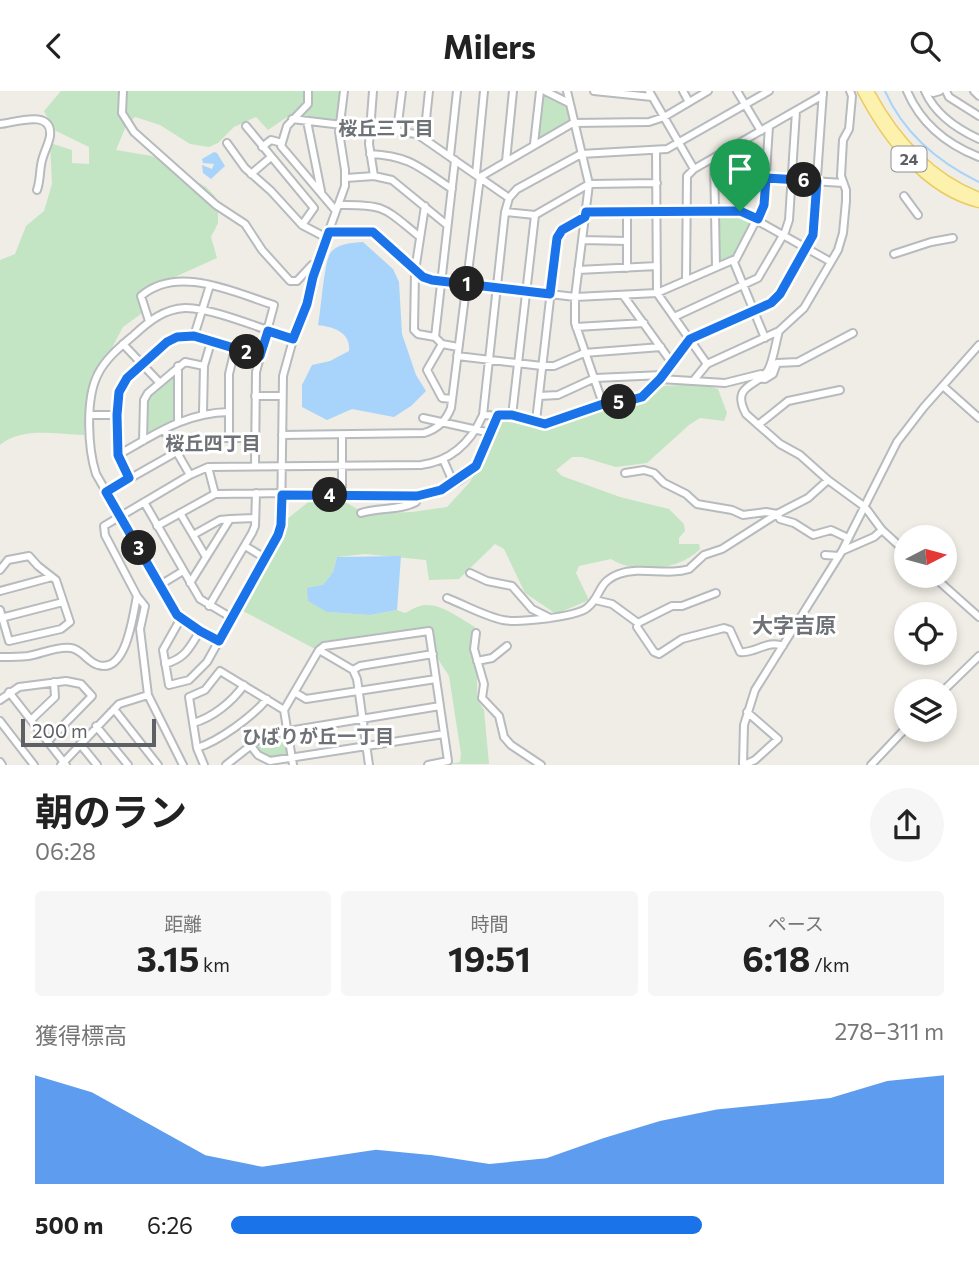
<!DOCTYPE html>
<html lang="ja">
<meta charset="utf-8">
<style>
:root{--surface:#fff;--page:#f6f6f6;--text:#222;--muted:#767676;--accent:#1a73e8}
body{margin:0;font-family:Commissioner,"Noto Sans JP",sans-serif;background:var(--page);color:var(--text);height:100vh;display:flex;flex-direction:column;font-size:26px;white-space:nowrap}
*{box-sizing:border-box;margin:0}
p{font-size:23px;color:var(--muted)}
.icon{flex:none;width:38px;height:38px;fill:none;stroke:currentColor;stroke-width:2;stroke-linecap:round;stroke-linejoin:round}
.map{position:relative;height:674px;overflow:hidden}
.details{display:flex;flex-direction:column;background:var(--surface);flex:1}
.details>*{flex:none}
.needle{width:46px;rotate:84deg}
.tools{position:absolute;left:894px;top:434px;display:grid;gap:14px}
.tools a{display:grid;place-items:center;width:63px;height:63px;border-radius:50%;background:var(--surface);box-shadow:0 4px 10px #0003;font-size:35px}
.scale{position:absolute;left:21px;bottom:18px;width:135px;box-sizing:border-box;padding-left:7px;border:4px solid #5d6065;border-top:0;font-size:19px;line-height:24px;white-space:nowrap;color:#5d6065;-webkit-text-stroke:5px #fff;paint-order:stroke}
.pin{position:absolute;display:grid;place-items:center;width:60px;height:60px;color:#fff;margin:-72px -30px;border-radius:50% 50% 50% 0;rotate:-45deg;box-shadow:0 0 7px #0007}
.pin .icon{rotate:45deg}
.km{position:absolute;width:35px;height:35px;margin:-18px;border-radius:50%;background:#222;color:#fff;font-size:19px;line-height:35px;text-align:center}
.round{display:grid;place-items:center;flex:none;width:74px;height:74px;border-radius:37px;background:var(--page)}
.headline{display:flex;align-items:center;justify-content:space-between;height:119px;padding:0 35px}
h1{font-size:38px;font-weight:700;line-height:52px}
.stats{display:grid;grid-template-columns:repeat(3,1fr);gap:10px;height:119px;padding:7px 35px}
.stats div{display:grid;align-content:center;border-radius:7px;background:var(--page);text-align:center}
.stats b{font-size:35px;font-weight:700}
.stats small{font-size:19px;font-weight:400}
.stats p{font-size:19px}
.chart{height:196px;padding:14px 35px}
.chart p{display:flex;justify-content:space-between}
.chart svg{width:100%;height:126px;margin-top:7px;fill:var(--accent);opacity:.7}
ul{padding:0 35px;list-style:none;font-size:23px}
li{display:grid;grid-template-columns:112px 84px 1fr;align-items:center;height:52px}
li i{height:18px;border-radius:9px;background:var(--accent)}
header{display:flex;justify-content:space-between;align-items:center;height:91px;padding:0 35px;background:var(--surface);font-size:32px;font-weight:700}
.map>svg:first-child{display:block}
</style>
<header><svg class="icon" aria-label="back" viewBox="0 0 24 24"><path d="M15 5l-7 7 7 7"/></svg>Milers<svg class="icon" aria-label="search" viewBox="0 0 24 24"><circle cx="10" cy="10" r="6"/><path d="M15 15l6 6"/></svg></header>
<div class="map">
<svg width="979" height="674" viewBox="0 0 979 674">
<rect width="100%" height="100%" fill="#efede5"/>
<path fill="#c3e5c4" d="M61 0H305C305 11 299 17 293 25L287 26 268 39 256 26 234 36 218 52 209 56 190 53 160 34 135 26 126 35 116 59 152 65 206 96 215 105 218 119V132L211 146 217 167 137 203 145 220 123 236 108 264 91 285 84 344C56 344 24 335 0 354V169L15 163 26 135 44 120 52 93 50 52 72 59V72L89 73V56L54 39 44 20Z
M311 0H341L338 26 336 30 303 26 310 13Z
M542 1 567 14 571 31 537 49Z
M740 121 755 129 734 166 717 171V123Z
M175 283 174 329 145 344 146 308Z
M701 293 718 298 727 322 724 330 700 327 689 334 647 372 616 376 582 366H572L556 379 562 385 620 406 669 418 684 433 685 440 679 447V453H699L700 458C680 479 636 484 611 468L579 475 576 482 589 509 556 523 525 502 504 458 495 453 459 488 429 489 426 469 365 463 337 466 333 481 323 494 327 521 370 524 397 519 405 522C411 519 420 513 427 514 443 514 461 528 475 536L471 554 477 576V608L484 619 489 673H449L460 671 461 663 449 585 436 565 431 536 324 550 315 558 243 520 286 440 287 428 311 409 345 411 366 423 412 421 447 416 469 392 487 363 500 330 548 336 604 315 642 311 664 295Z
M286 643 290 666 267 667 254 656 264 647Z"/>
<path fill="#a8d4fb" d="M214 61 217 62 225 75 211 88 203 82 202 74 212 78 214 73 203 72 202 68Z
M363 151 393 178 399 191 402 243 416 284 426 300 411 315 394 326 352 318 327 329 302 316V294L312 274 330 270 349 260C351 241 333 236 318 234 321 220 324 169 331 161 339 152 352 152 363 151Z
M401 465 397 519 370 524 327 521 308 510 307 497 323 494 333 481 337 466Z"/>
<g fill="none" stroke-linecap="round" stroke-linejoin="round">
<path stroke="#a8d4fb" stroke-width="2" d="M885 0C904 43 938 71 979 91"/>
<g stroke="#b7babe" stroke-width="10">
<path id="minor" d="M123 0 122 22 134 41 216 114 245 133 262 159 290 190H297L312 174 317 173
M308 0V13L287 35 281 55 336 120
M373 0 369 53 374 85
M545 0 569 12
M567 0 589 93 575 206V232L603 313
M594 0 652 6
M649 0 694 78
M683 0 689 11
M737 0 761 40
M907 0C921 33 946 53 979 66
M925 0C935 23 957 38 979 48
M930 0 933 2 940 0
M946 0 949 6 979 25
M974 0 979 5
M292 28 417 43 509 107
M307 30 321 100
M0 33C14 32 53 17 50 45 49 52 45 59 43 66 39 77 41 88 37 99
M246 35 314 117 302 134
M397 40 402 0
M424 47 429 0
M227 52 245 77 271 100 302 134 327 147
M739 52 740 120
M534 53 540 0
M262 56 271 49 282 52
M656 60 657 202 707 273
M370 63C411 65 420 77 452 98
M450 65 457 0
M714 67 716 176
M506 70 513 0
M251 83 271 66
M476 83 484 0
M346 87 374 85 392 89 447 134
M766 87 843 92
M904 105 918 124
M338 114C386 113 384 117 420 146
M425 115 415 180 414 239 418 243 435 246 442 253 458 256
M505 121 535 124
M586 121 740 120 831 171
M627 121V177
M329 141H373L423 186 432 189 575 206 657 202 733 169 736 168 764 114 769 35
M582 149 627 150
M894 163 931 151 953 147
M733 169 765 247
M578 179 657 175
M686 189 687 85 694 78 823 4
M623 204 672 272
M674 226 758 187 785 141 789 129 796 20
M149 230 141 205C178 173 235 202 274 214L256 281 255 374
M576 236 644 232
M779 240C776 250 773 271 768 279 758 296 730 293 746 323L780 353 800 364 828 389 865 416 882 439 906 461
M194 245 210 194
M435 246 455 69
M123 253 159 291
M442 253 427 279 442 307 452 308
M457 265 542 275H554L584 262 661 256
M178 275V330
M759 287 765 288 773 283 777 272 798 271 853 242
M660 288 725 292 761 283
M694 289 707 273 779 240 804 217 831 171 838 159 843 142 846 110V99L841 85 843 49 849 38 852 5 850 0
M943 295 979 327
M255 305H282
M539 305 558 304 595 287 663 284
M203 322 204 275 211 251
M90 324H117
M483 324 512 325 545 333 606 312 624 311 642 306 660 288 690 248 771 212 780 203 813 144 823 0
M512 325 535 124 589 93 657 92
M536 330 557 147 562 139 585 126
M758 334 788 310 840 299
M164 339 190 384
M491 342 498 324
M282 344 424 342C438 338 446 330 451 317L480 86 573 32 649 31 664 26 708 0
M342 344V404
M229 347V283L235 258
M143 350 144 309 148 302 185 271 204 275
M118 364C156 343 184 322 229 321
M443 368 453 391
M208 376 215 403
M625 382 644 379 654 382 664 392 686 403 697 413 732 419 743 424 766 421 777 423 780 428 794 432 813 444 831 439 848 447
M129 387 118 364 117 324 119 301 127 287 167 251 177 246 194 245 259 265
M106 401 189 354 216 347H255
M282 404 417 405C438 403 465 390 477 373 484 364 487 352 491 342L423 327
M144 411 200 508 232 527
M180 422 206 466
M361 422C379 416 399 420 416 411L417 405
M157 435 215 403 282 402
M193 444 220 429 230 428
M245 455 265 467
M842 460 874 446 882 439
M825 464 839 465
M0 479 8 469 29 465 38 475 56 489 70 531 61 538 9 550 0 519
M470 482 487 490 512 495 532 518 550 527
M933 485 979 526
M190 492 230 428 255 427
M160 494 183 480
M0 500 52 486
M447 507C465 514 484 525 503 529 517 532 576 526 587 517 602 505 597 491 619 483 641 475 667 485 689 478L704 464 722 458 777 423 808 407 828 389
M595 509 612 513 638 532 672 515H682L716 502
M209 515 252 442 255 435 256 402
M1 527 63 511
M181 527 163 559 169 594 189 589 207 571 265 467 281 434 283 285 296 238 308 213 317 173 345 95V79L339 41 344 0
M638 532 637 536 654 561 659 563 682 548 724 537 730 539 740 561C755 563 768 548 783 555
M476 542 474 558 484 593 482 607 499 625 504 646 511 654 541 674
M219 550 177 524 96 383C88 358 85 308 98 283 106 267 121 255 134 244 149 230 164 218 185 217 210 216 267 240 294 248
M319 559 353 579 357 588 369 674
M0 566C9 566 19 566 28 565 41 563 57 555 71 557 83 559 87 571 98 574 127 583 133 523 137 505
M477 570 492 567 507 555
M165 573C186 567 189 557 200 540
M353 579 360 575 433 563
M943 600 979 565
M9 601 66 674
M296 602 306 608 436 588
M0 609 19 596 66 590 81 593 92 605 48 650
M114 618 158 674
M31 629 55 606 54 591
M0 630 34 674
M193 632C212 627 232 611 244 594
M96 635 128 674
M80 653 97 674
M251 655 258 664 270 670 444 643
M197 657C219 650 252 626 267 608
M0 671 2 674
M61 674 119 613 148 604
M183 674 148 604 140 538 145 515 137 505 105 444 104 435 190 384 208 376 421 374C451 370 471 351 483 324L505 121 509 107 517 98 581 63 667 58 769 0
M204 674 197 657 189 606 205 599 220 580 284 619
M226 674 264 644 440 615
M293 674 284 619 319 559 324 555 429 540 448 670 428 674
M743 674 744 634 755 599 842 460 897 351 924 316 979 254
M744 674 755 669 778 648 747 621
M871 674 906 637"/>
</g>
<g stroke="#eccb61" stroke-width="11">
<path id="major" d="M862 0C886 46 925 99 979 112
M869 0C894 47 928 86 979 106"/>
</g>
<use href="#minor" stroke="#fff" stroke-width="6"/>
<use href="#major" stroke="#fcf2ad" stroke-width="8"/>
</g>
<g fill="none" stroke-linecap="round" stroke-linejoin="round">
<g stroke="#fff" stroke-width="14">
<path id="route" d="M766 87 817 90 813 144 780 203 771 212 690 248 660 288 642 306 624 311 606 312 545 333 512 324H498L476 375 441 399 417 405 282 404 281 434 278 444 219 550 200 540 177 524 106 401 129 387 118 364 117 324 119 301 127 287 167 251 177 246 194 245 260 265 268 240 293 248 307 213 313 186 329 141H373L423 186 432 189 550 203 557 147 562 139 585 126 586 121 740 120 758 128 764 114Z"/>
</g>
<use href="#route" stroke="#1a73e8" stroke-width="9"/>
</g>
<g text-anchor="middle" stroke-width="6" stroke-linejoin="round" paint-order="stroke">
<rect fill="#fff" stroke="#8e9093" stroke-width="2" x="891.5" y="55.5" width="35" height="25" rx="5"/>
<g font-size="16" font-weight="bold" fill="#5d6065">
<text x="909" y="74">24</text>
</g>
<g font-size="19" font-weight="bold" fill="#6e7277" stroke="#fff">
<text x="386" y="44">桜丘三丁目</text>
<text x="213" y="359">桜丘四丁目</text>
<text x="318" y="652">ひばりが丘一丁目</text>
</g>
<g font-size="21" font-weight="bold" fill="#6e7277" stroke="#fff">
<text x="794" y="542">大字吉原</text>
</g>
</g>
</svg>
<div class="tools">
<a><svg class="needle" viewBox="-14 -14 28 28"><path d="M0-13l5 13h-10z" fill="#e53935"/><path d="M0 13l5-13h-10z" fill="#767676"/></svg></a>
<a><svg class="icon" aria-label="locate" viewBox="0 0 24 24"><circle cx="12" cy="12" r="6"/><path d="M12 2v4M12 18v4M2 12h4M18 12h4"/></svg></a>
<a><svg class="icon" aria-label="layers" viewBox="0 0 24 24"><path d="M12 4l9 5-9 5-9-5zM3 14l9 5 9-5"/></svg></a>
</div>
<div class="scale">200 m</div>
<div class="pin" style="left:740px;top:120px;background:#1e9e55"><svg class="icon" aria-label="arrive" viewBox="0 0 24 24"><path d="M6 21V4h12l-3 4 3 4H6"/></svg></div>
<b class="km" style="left:467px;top:193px">1</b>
<b class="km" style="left:247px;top:261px">2</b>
<b class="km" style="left:139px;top:457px">3</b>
<b class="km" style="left:330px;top:404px">4</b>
<b class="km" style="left:619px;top:311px">5</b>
<b class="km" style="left:804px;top:89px">6</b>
</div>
<section class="details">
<div class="headline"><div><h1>朝のラン</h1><p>06:28</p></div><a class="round"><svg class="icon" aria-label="share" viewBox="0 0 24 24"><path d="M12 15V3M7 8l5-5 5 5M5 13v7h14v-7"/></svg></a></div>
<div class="stats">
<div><p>距離</p><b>3.15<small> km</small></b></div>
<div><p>時間</p><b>19:51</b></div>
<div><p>ペース</p><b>6:18<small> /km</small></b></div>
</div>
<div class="chart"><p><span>獲得標高</span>278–311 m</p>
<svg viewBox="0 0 160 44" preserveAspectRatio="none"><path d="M0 44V6L10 12L20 23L30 34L40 38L50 35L60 32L70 34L80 37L90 35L100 28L110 22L120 18L130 16L140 14L150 8L160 6V44z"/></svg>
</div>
<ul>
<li><b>500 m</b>6:26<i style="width:66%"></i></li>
</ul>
</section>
